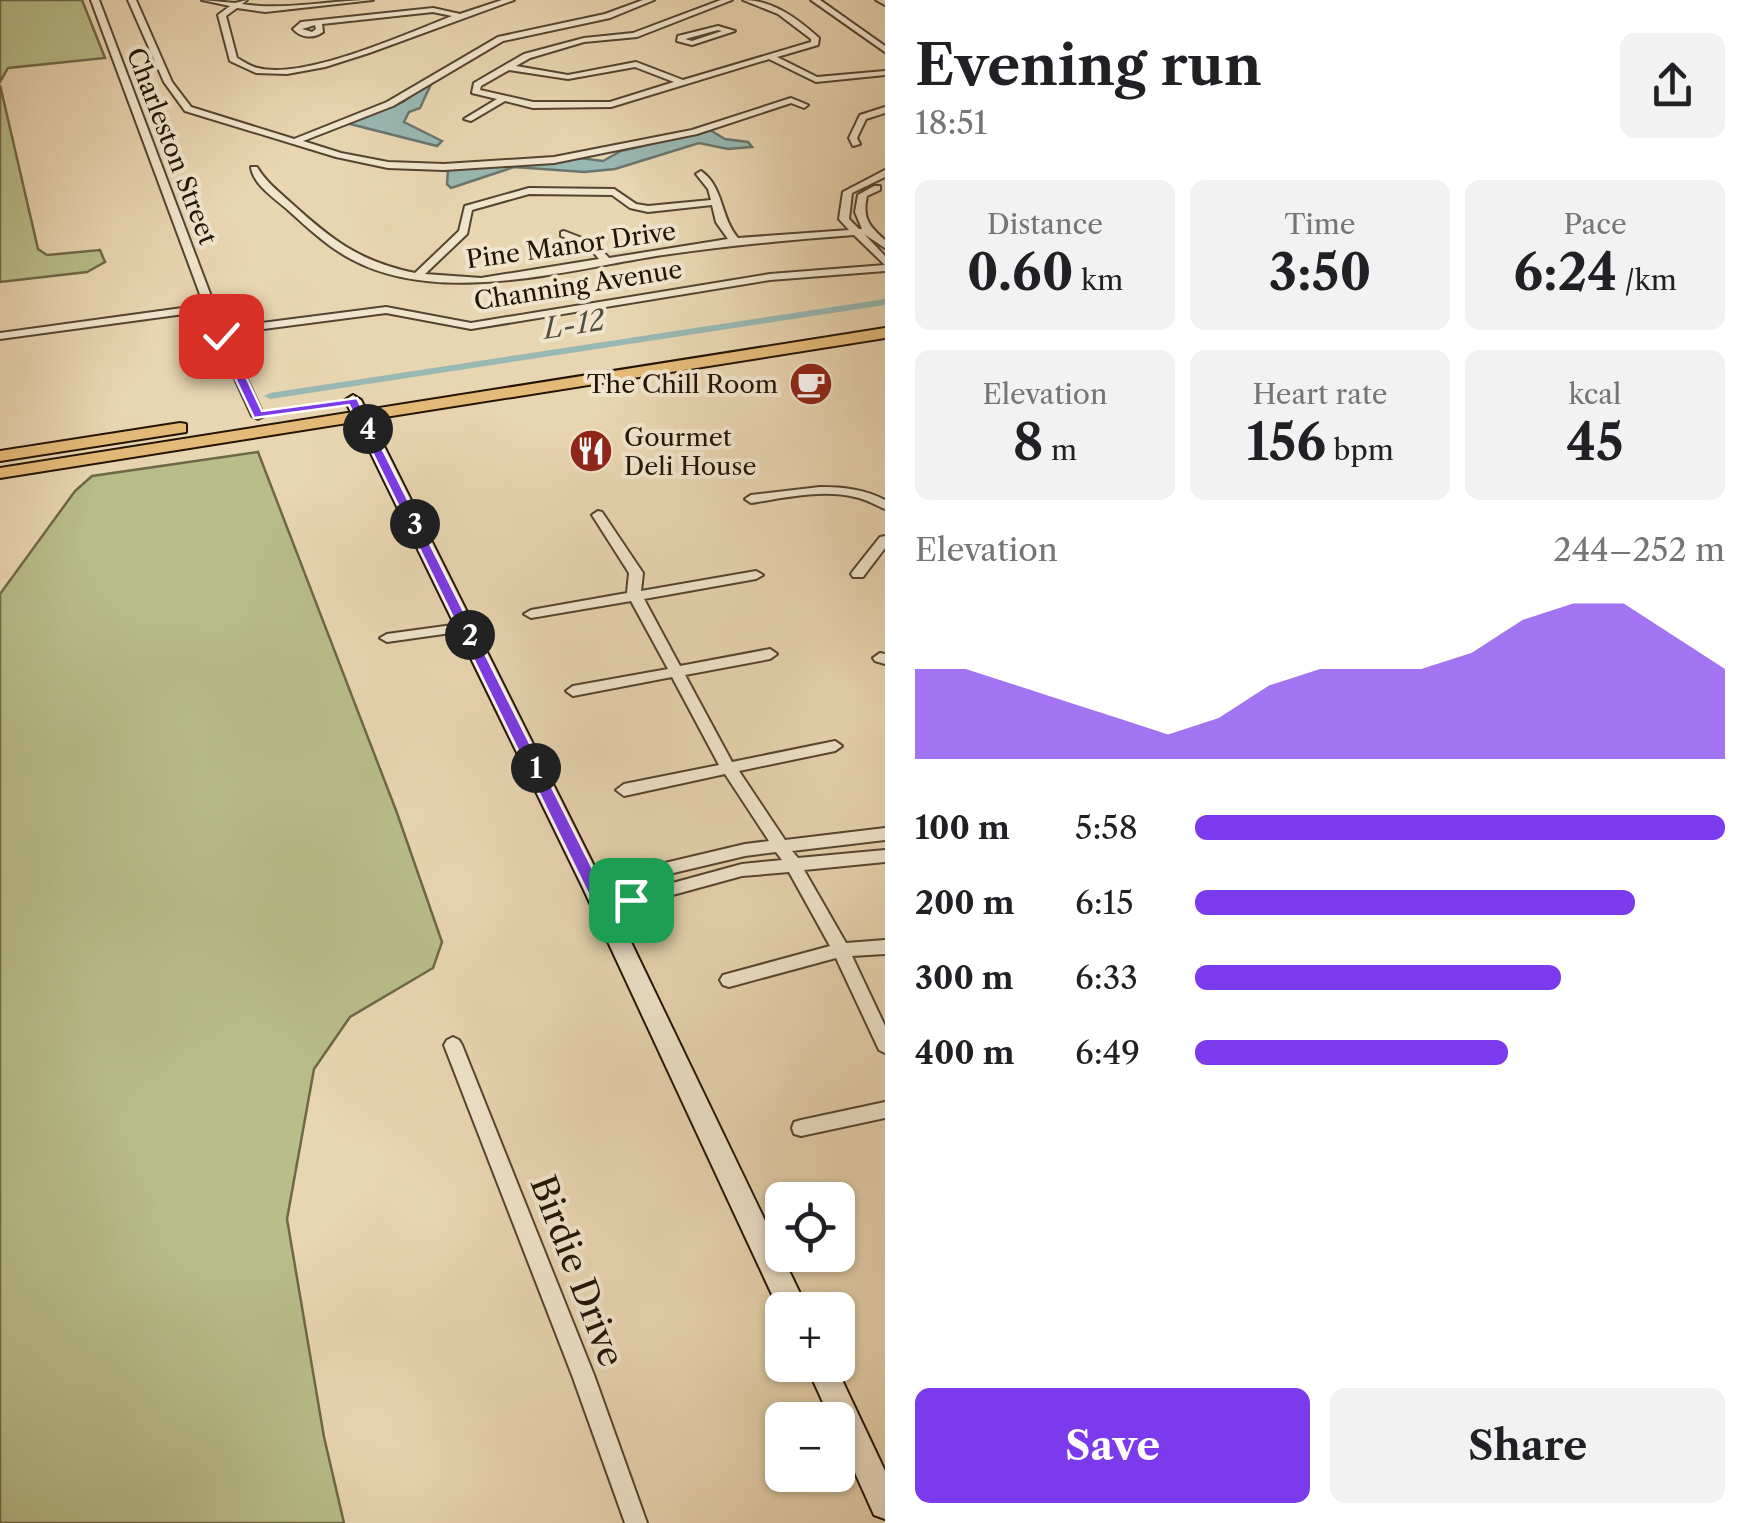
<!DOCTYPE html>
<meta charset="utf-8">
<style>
:root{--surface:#fff;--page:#f2f2f2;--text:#202124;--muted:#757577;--accent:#7c3aed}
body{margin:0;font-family:"Libre Caslon Text",serif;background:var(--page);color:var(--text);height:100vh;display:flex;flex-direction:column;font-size:38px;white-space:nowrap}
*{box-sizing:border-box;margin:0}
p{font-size:32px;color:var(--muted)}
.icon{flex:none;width:55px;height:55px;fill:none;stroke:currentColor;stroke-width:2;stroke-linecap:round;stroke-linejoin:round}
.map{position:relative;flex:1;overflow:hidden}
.side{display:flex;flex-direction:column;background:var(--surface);width:870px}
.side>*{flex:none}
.tools{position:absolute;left:765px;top:1182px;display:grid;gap:20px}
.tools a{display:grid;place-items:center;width:90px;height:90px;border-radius:15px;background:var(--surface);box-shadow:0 2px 8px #0004;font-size:50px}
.pin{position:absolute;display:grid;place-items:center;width:85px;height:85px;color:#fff;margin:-42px;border-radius:20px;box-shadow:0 5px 15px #0006}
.km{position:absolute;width:50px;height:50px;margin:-25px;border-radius:50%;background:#222;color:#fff;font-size:28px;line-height:50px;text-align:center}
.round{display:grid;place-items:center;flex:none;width:105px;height:105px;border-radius:15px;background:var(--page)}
.headline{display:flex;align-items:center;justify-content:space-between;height:170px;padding:0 30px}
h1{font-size:55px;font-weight:700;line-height:75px}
.metrics{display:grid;grid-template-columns:repeat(3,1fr);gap:15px;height:170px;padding:10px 30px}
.metrics div{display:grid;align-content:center;border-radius:15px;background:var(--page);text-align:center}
.metrics b{font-size:50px;font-weight:700}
.metrics small{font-size:28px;font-weight:400}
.metrics p{font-size:28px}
.chart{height:280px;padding:20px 30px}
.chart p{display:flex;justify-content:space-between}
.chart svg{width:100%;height:180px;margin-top:10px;fill:var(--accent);opacity:.7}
.button{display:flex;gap:20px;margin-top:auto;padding:20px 30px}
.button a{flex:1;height:115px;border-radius:15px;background:var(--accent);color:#fff;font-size:40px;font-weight:700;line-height:115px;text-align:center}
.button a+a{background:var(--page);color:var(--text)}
ul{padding:0 30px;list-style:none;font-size:32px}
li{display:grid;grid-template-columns:160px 120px 1fr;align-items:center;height:75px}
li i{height:25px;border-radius:12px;background:var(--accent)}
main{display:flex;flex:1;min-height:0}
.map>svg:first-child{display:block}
</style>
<main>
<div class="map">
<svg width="885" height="1523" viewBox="0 0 885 1523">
<rect width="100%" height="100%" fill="#e8d5b1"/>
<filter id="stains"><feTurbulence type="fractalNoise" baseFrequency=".002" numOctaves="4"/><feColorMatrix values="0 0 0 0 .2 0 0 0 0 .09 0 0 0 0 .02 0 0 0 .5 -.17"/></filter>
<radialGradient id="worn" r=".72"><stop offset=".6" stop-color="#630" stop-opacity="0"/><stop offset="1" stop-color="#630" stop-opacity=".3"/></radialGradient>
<path fill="#b8bd8a" stroke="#6e6848" stroke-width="2.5" d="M0 0H82L105 58 8 68 0 82Z
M0 85 38 249 47 255 100 250 105 262 87 272 0 282Z
M258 452 397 813 442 942 433 968 350 1017 314 1069 287 1219 324 1437 344 1523H0V594L75 491 92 476Z"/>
<path fill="#98b8b2" stroke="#6a766d" stroke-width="2.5" d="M433 80 420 108 409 112 404 122 442 141 437 146 346 123 403 102Z
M710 130 725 139 748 142 752 147 728 149 699 143 615 169 584 172 514 167 451 188 447 184 448 169 579 158 603 161 621 151Z"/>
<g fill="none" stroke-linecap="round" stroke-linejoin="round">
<path fill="#98b8b2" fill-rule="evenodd" d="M885 299V305L270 399 264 396 270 393Z"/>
<g stroke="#554431" stroke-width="4">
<path id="street" d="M91 0H99L223 328 386 307 471 323 770 274 885 265V271L770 280 471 329 386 313 226 334 264 416 258 419 252 416 219 344 206 311 0 339V333L204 305Z
M128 0H136L172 82 191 107 294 139 387 102 498 37 605 14 643 0H654L610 18 503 41 393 106 303 141 341 153 388 162 444 164 554 157 692 130 791 98 808 105 804 108 791 103 697 134 554 163 444 170 388 168 336 157 185 111 164 82Z
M202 0 235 3 247 0 242 4C285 11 329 0 373 0L265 12 237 8 226 16 237 58C243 61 251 67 258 68 304 80 406 34 452 16L433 12 322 24 323 32C313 39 301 38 293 29L301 22 433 8 460 14 502 0H514L369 53 325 67 287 74 256 73 230 61 218 15 230 6ZM315 25 316 29 312 32 302 29Z
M721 0H732L637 37 584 42 530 58 516 66 568 75 636 62 683 80 811 42V39L778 14 743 0C773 0 798 19 819 38L818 45 777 57 817 77 885 71V75L816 82 769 59 611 107 533 108 505 101 471 121 464 119 497 99 472 93 474 83 524 54 584 38 633 33ZM635 67 674 82 610 102H533L480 90 481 86 509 70 568 79Z
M811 0H820L885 46V52Z
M876 0H885V5Z
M718 26 735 31 692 45 677 41 678 36ZM718 30 722 31 692 41 685 39Z
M885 107V113L866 119 857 138 860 144 853 146 849 138 860 115Z
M251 167H257C265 181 278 191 290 202 332 240 358 261 415 273L459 231 465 206 529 188 614 189 636 204 648 206 711 200 708 189 696 174 701 171C724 187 720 217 738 238L849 230 839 219 843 192 885 170V177L852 193 849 219 859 229H862L855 212 858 195 874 186H880V190L867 196C862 218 869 226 885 240V248L864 234 885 256V265L854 235C787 240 722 246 656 256 563 271 437 307 349 258 327 246 308 228 289 211 276 199 253 185 251 167ZM529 194 612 195 630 208 648 212 712 205 716 222 728 239 609 258 595 243 564 231 561 232V236L589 247 599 259 481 278 425 274 467 234 472 210Z
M820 487C843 487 864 489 885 500V509C875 505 866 499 855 497 821 489 785 498 751 503L745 499 751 495Z
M598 511 602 512 643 573 641 591 756 571 763 575 756 579 644 599 680 666 770 649 777 654 770 659 685 675 732 762 835 741 842 746 835 751 739 771 785 840 885 828V840L792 851 798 858 885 850V862L804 870 846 943 885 940V954L852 956 885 1026V1053L879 1050 836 958 729 987 723 985 720 980 723 975 830 946 789 872 742 876 603 914 597 913 595 908 597 903 603 902 742 864 782 860 776 852 745 856 593 892 587 890 585 886 587 882 593 880 745 844 769 841 725 774 624 796 616 790 624 784 719 765 672 677 573 696 566 691 573 686 668 669 631 601 531 618 524 614 531 610 627 593 629 573 592 515Z
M885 536V548L863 577H853L851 574 853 571 880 537Z
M467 623 474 627 472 630 387 642 380 638 387 634Z
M880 653 885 654V664L875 661 873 658Z
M453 1037 459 1040 462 1045 594 1375 647 1523H625L572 1375 444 1045 447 1040Z
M885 1102V1118L801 1136 794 1134 792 1128 794 1122 801 1120Z"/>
</g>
<g stroke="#241406" stroke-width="4">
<path id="secondary" d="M353 395 361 400 604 886 808 1310H782V1316L582 886 345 400Z
M806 1365H835L885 1471V1519L874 1515 838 1435V1420H831Z"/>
</g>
<g stroke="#241406" stroke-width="4">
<path id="primary" d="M885 328V338L0 478V468Z
M180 423 186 424V432L0 461V451Z"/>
</g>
<use href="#street" fill="#f0e4cc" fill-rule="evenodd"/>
<use href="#secondary" fill="#f0e4cc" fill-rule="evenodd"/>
<use href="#primary" fill="#e4ba78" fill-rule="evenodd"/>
</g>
<path fill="#7c3aed" stroke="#fff" stroke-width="2.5" d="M221 333 227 336 262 411 357 398 608 899 638 895V904L603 914 597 912 349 405 254 418 215 336Z"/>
<defs>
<g id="cafe-disc" transform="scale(2.25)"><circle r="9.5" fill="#8f2418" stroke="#f0e4cc"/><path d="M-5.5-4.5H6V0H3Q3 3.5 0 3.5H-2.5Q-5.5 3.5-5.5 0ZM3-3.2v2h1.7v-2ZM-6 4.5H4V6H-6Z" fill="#fff"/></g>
<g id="restaurant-disc" transform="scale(2.25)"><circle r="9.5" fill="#8f2418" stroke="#f0e4cc"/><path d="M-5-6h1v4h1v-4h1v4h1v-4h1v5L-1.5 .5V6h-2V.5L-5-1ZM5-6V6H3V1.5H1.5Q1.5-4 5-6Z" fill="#fff"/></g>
</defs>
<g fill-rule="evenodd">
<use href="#cafe-disc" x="811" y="384"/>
<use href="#restaurant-disc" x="591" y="451"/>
</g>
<g text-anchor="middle" stroke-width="8" stroke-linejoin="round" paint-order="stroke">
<g font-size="25" fill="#241406" stroke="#f0e4cc">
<text transform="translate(172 146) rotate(69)" y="9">Charleston Street</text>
<text transform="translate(571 245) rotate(-8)" y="9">Pine Manor Drive</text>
<text transform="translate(578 285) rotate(-9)" y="9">Channing Avenue</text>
</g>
<g font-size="25" fill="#241406" stroke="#f0e4cc" text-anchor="end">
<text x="778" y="393">The Chill Room</text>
<text x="624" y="446" text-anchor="start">Gourmet<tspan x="624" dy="29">Deli House</tspan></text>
</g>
<g font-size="28" font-style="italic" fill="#4d4d42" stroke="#f0e4cc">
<text transform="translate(574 324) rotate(-9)" y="10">L-12</text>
</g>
<g font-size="35" fill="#241406" stroke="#f0e4cc">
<text transform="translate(577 1271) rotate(69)" y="12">Birdie Drive</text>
</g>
</g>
<rect width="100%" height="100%" filter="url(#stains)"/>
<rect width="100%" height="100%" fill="url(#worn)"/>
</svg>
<div class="tools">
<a><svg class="icon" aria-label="locate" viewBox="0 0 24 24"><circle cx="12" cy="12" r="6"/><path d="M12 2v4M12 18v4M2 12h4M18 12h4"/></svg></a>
<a>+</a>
<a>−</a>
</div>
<div class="pin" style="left:631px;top:900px;background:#1e9e55"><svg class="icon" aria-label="arrive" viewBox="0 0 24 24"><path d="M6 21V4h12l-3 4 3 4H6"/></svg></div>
<div class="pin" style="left:221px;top:336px;background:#d93025"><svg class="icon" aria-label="check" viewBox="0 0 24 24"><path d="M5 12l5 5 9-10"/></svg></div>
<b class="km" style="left:536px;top:768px">1</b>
<b class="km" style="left:470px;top:635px">2</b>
<b class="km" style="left:415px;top:524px">3</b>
<b class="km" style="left:368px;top:429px">4</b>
</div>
<section class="side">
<div class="headline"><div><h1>Evening run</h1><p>18:51</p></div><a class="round"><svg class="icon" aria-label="share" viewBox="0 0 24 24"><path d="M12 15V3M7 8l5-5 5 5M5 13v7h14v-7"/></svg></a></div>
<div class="metrics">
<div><p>Distance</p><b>0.60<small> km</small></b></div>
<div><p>Time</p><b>3:50</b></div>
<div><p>Pace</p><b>6:24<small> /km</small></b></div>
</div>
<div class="metrics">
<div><p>Elevation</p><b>8<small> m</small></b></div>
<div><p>Heart rate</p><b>156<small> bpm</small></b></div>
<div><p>kcal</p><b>45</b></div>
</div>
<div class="chart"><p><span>Elevation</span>244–252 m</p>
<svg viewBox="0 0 160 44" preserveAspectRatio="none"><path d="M0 44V22L10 22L20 26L30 30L40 34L50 38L60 34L70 26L80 22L90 22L100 22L110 18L120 10L130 6L140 6L150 14L160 22V44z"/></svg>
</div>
<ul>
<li><b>100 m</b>5:58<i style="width:100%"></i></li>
<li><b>200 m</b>6:15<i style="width:83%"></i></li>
<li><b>300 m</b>6:33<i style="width:69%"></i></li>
<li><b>400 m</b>6:49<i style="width:59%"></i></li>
</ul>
<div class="button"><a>Save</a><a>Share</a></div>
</section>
</main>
